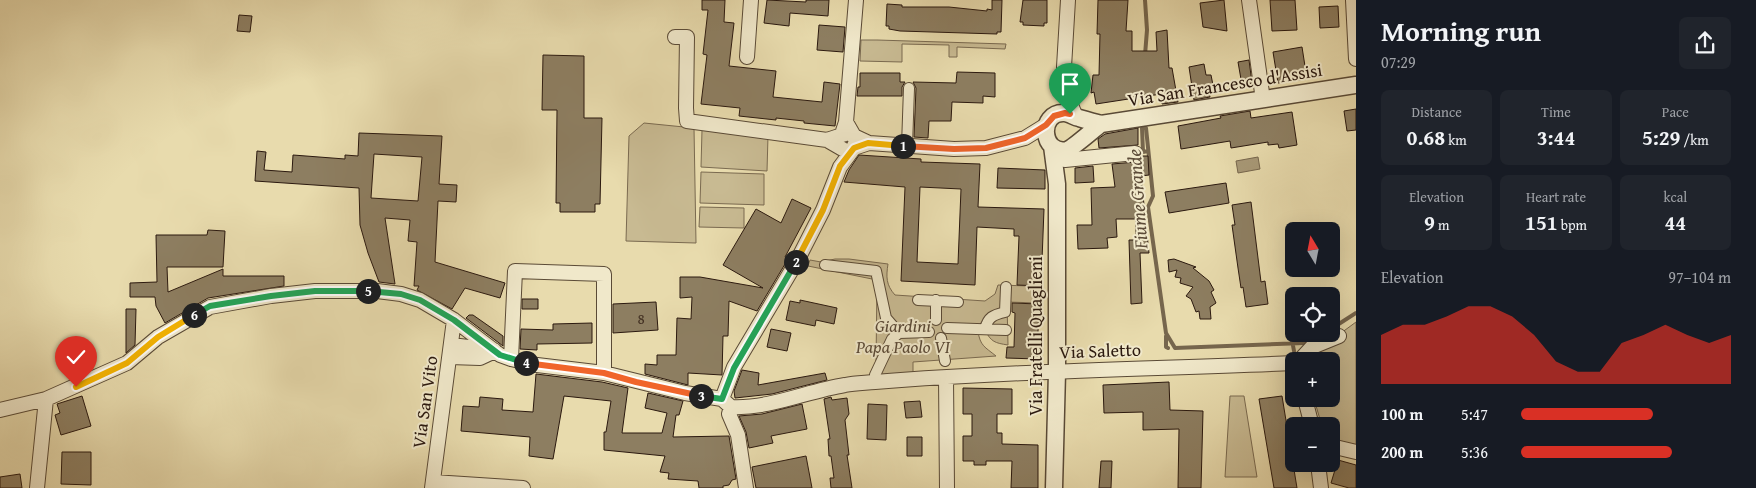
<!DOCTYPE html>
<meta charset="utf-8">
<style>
:root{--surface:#171b24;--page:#20242c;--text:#f1f3f6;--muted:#9ea1a6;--accent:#d93025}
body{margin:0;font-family:"Gentium Book Plus",serif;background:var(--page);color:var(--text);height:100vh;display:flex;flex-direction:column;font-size:19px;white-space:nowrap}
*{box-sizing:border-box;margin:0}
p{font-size:16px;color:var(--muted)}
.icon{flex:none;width:28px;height:28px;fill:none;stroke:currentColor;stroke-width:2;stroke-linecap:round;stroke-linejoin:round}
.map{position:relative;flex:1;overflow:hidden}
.details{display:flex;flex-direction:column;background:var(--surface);width:400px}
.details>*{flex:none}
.needle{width:32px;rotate:350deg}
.tools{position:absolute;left:1285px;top:222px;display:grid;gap:10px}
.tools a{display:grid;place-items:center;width:55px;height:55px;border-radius:8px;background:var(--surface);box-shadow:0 5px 20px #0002;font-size:25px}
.pin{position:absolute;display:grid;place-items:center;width:42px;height:42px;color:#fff;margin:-51px -21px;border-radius:50% 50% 50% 0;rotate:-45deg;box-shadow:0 0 5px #0007}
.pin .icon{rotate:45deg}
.km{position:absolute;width:25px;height:25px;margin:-12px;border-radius:50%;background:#222;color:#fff;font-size:14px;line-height:25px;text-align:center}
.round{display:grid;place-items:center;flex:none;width:52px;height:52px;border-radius:8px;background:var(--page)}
.headline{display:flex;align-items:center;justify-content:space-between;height:85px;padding:0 25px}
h1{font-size:28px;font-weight:700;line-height:38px}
.metrics{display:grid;grid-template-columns:repeat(3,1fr);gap:8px;height:85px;padding:5px 25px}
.metrics div{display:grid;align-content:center;border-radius:8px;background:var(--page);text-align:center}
.metrics b{font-size:21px;font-weight:700}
.metrics small{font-size:14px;font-weight:400}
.metrics p{font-size:14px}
.chart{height:140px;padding:10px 25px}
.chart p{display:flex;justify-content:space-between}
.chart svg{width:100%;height:90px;margin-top:5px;fill:var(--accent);opacity:.7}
ul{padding:0 25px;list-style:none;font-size:16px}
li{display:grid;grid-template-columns:80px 60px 1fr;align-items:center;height:38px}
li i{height:12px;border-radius:6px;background:var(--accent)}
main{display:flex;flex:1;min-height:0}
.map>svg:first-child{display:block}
</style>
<main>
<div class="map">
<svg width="1356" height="488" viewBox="0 0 1356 488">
<rect width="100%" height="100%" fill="#e8dbad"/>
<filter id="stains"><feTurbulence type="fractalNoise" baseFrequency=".004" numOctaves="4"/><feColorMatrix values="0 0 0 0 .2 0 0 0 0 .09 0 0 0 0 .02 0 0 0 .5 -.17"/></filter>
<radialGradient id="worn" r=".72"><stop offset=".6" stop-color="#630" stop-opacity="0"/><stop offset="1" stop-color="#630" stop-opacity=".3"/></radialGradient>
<path fill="#c8ba92" stroke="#7a6a50" d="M861 40H877L1006 44 1005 49 957 47V57H949V45L902 44V62L860 61Z
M644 123 694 128 696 243 626 241 629 136Z
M702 130 768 136 767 171 701 167Z
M701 172 764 174V205L700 203Z
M700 207 744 208V228L699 227Z
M835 259H849L888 264C886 277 886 285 895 295L985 301 995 294 998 285 1030 286 1038 303 1007 302 1008 345C995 343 991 342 985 330L978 331C980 346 985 347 996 356L913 362V373L878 375 876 365 877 280 808 266 810 260 821 262Z
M1356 322V445L1331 439V426H1322L1314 399H1331V361H1303Z
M1230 396H1244L1257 477H1225Z"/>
<path fill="#a89977" stroke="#76664d" d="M1258 157 1260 169 1238 173 1236 161Z"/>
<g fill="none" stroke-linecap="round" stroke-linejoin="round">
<path stroke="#76664d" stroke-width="4" d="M1145 55 1147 30 1145 0
M1142 128H1146L1153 196 1148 207 1166 333 1175 348 1304 343 1311 342 1323 334
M1142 128 1143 152 1148 151
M1331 329 1356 313
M1166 336V347L1168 348
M1292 340 1294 351"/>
</g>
<path fill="#8d7e61" stroke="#2b190f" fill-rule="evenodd" d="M702 0H725L724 22 734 23 729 66 776 71 773 97 822 102 824 82 840 84 835 126 804 123V121L776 118V120L739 116 740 108 701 104 707 55 703 54 708 10H702Z
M767 0 806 2V0H829L828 16 790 13 789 26 764 23Z
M992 0H1002L1001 32H997V34L900 31 889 29V26H886L887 4 902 5V7H949L987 11V9L992 10Z
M1023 0H1047V23H1044V26L1023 25V22H1020Z
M1098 0H1128L1126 31H1132V51H1157L1156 32 1167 30 1169 68H1172L1178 102 1162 104 1161 94 1096 104 1094 92 1091 93 1093 75H1099L1100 34H1097Z
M1224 0 1227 31 1203 27 1200 3Z
M1270 0H1295L1297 30 1272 31Z
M1338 6 1339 27 1320 28 1319 7Z
M239 15 252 16 250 32 237 31Z
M819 25 845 27 843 52 817 50Z
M1302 47 1307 79 1278 83 1273 52Z
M543 55 584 56V118H602L600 204H595V212H560V203H556L557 110H542Z
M1249 60 1252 83 1242 85 1238 62Z
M1204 64 1206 75H1211L1213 85 1208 86 1210 97 1194 100 1189 67Z
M957 72 995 73V97L983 96V103L952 102 951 121H929L928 138 914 137 916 88 913 82 956 83Z
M860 73H900V82H905L902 87V96H857L858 87H860Z
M1356 109V130L1347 131 1344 111Z
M1250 111 1251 118 1292 112 1297 145 1279 148 1278 144 1268 145V142L1231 148 1230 141 1181 149 1178 126 1221 118 1220 116Z
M1138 128V145L1099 148 1098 139 1105 134Z
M359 133 442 136 439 184 457 185 456 202 438 201 435 262 505 283 500 298 465 288 452 309 417 290 419 286H414L417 242 408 241 410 220 385 218 395 284 379 282 368 253 360 225 359 188 255 181 257 151 266 152 264 170 292 172 293 155 345 159V155L358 156ZM374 154 422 157 418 201 371 198Z
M859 155 921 159V162L980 164 978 207 1044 209 1041 286 1017 285 1019 236H1014V229L977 227 975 285 901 281 905 187 844 182 849 170ZM920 187 961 189 958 264 917 262Z
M1143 156H1148L1149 175 1141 176 1149 253H1140L1142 303 1131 304 1129 240H1136V219H1116L1117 237 1107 238 1108 248 1078 249 1077 225H1092L1091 188 1115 187 1112 164 1136 162Z
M1093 166 1094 182 1075 183V168Z
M998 168 1045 170V189L997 188Z
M1226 183 1229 203 1169 213 1165 192Z
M792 199 811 208 785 257 788 259 757 311 729 301 728 336H723L722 375 688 373V385L645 374V364L657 365V355H676L677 318 691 319 692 297 680 298V277H700L763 288 723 265 756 209 781 223Z
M1251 202 1261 282 1265 281 1268 304 1246 307 1243 287 1241 288 1238 268 1232 225H1235L1232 205Z
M208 230 225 231 223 267H167L168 292 223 269V276H284V286L208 298 165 323 156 306 155 297H130V283L157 282 156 235H207Z
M1174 259 1196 267 1193 268 1209 281 1214 290 1211 292 1216 303 1210 307 1211 319H1200L1199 311 1196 312 1191 299 1186 296 1193 287 1180 283 1181 278 1175 277 1177 270 1169 272 1168 260Z
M522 299H538V309H522Z
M800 300 837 308 834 324 816 320 815 326 786 320 790 301 800 303Z
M656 302 658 330 613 333V304Z
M1012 303 1039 304 1037 359 1006 358 1007 347H1014L1015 313 1012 312Z
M126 309H136L135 345 126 353Z
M469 315H473L503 336V346L466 318Z
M592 323V343L537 344V350L520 349 521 329 553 330V324Z
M771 329 791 333 787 351 767 347Z
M742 370 759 373 758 385 825 373 827 380 772 394 735 398 734 391Z
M536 374 602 382 628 388 622 433H662L667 413 645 408 648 393 683 401 679 415H676L673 437 729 436 736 479 732 480 729 485 723 486V488H699L698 481 668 479 669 473 660 472 665 456 604 450V432H606L611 401 564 396 553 459 529 456 530 437 461 431 463 406 479 407 480 397 503 399 502 410 533 412Z
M1169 382 1170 410 1203 411 1201 488H1178L1179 429 1143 430V412L1104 413 1103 385Z
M963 388 1012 389V414H997V433H1002V444L1038 445V488H1011L1012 461H986V465H974V461H963V436H972V414H963Z
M82 396 91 426 61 435 55 415 60 413 57 404Z
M1282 396 1297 488H1274L1259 399Z
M831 397 832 400 847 398 849 414 845 420 849 455H847L852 488H831L830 478H834L831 456H829L828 439H830L824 399Z
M920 401 922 417 906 418 904 402Z
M802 404 807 429 771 436 773 443 749 448 746 432 739 416 762 414Z
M868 404 887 405 886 440 867 439Z
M907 437H922V456H907Z
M62 452H91V485L61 484Z
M806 456 812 488H756L752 467Z
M1338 460 1356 465V488H1349L1331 483Z
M1101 461H1112L1111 488H1099Z
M20 474 22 488H0V477Z"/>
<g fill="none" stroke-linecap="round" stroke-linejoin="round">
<g stroke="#5a4a36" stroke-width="12">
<path id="pedestrian" d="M907 146 909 88
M825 265 876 271 886 318 899 333 929 332
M918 300 958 302
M936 300V320
M947 328 1006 330
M985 329C988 317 993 315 1005 312L1006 287
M941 338 945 361
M875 375 892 339 899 333"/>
</g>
<g stroke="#5a4a36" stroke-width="16">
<path id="minor" d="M1068 0 1064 67V88L1076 117
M1249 0 1263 100
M1353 0 1356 59
M675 37H687L686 108 687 121 827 140 846 151 852 150 856 142 854 136 848 133 827 140
M747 57 751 0
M846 122 854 136 869 143 954 149 986 148 1025 138 1046 125
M843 131 846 122 856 0
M1065 160 1135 153
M451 345 494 350
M450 357 480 358 495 351
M511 359 515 271 604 274V373
M1299 361 1312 347 1339 336
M946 378 947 488
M722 399 734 367 797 261 823 210 840 167 854 148 869 143
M1305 399 1312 426
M731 407C770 409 807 391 845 385 855 383 865 383 875 382 1014 371 1154 369 1294 363
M731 407 729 414 738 435 746 488
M0 410 46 399 127 363 158 337 210 307 271 296 315 291H377L401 294 420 300 454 320 500 355 511 359 537 365 604 373 685 393 722 399 731 407
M1331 446 1356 452
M1318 464 1321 488
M433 482 523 488
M37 488 46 399
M432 488 454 320"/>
</g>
<g stroke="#5a4a36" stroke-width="19">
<path id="tertiary" d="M1101 124C1094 129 1073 148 1067 150 1041 155 1038 112 1064 113 1069 113 1074 117 1079 118 1086 120 1093 122 1101 124L1356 85
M1052 146 1057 184V372L1054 488"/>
</g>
<use href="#pedestrian" stroke="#f0e8ca" stroke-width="10"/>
<use href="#minor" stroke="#f0e8ca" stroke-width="14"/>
<use href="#tertiary" stroke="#f0e8ca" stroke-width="16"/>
</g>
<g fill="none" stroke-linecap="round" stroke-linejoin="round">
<g stroke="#fff" stroke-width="10">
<path id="split-1" d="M903 146 954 149 986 148 1025 138 1046 125 1054 116 1065 113 1070 114"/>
</g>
<g stroke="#fff" stroke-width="10">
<path id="split-2" d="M796 262 823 210 840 166 854 148 868 143 903 146"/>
</g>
<g stroke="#fff" stroke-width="10">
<path id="split-3" d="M701 396 722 399 734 368 796 262"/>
</g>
<g stroke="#fff" stroke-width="10">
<path id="split-4" d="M526 363 604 373 636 382 701 396"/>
</g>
<g stroke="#fff" stroke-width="10">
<path id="split-5" d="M368 291 401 294 420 300 454 320 500 355 526 363"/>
</g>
<g stroke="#fff" stroke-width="10">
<path id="split-6" d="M194 315 210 306 271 296 315 291H368"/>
</g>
<g stroke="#fff" stroke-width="10">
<path id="split-7" d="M76 387 127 363 158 337 194 315"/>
</g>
<use href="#split-1" stroke="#f0652b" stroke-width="6"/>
<use href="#split-2" stroke="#f5b400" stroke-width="6"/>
<use href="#split-3" stroke="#22a559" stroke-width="6"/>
<use href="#split-4" stroke="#f0652b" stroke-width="6"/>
<use href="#split-5" stroke="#22a559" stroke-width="6"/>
<use href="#split-6" stroke="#22a559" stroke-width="6"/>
<use href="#split-7" stroke="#f5b400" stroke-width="6"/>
</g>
<g text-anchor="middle" stroke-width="4" stroke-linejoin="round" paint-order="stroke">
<g font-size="15" fill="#443224">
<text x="641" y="324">8</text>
</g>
<g font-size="18" fill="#2b190f" stroke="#f0e8ca">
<text transform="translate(1225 85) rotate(-9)" y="6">Via San Francesco d'Assisi</text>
<text transform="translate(1036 336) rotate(-90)" y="6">Via Fratelli Quaglieni</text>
<text transform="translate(1100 351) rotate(-2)" y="6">Via Saletto</text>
<text transform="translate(425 402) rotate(-82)" y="6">Via San Vito</text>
</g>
<g font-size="18" font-style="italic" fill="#5a4936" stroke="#f0e8ca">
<text x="903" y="332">Giardini<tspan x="903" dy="21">Papa Paolo VI</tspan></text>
</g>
<g font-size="19" font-style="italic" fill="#5d4c39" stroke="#f0e8ca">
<text transform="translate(1137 199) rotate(-94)" y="7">Fiume Grande</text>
</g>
</g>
<rect width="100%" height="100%" filter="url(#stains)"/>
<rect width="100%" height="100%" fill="url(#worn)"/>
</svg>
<div class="tools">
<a><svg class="needle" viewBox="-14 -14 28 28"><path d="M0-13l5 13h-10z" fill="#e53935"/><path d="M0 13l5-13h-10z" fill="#9ea1a6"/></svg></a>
<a><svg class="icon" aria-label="locate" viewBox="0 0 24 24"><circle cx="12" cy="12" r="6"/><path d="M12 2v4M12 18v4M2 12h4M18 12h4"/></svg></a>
<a>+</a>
<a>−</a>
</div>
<div class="pin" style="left:1070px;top:114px;background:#1e9e55"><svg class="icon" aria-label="arrive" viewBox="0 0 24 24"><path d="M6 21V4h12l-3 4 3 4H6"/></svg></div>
<div class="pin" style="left:76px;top:387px;background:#d93025"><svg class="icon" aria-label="check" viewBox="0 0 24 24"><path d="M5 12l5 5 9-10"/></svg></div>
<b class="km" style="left:903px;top:146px">1</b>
<b class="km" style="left:796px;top:262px">2</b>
<b class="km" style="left:701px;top:396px">3</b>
<b class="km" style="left:526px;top:363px">4</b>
<b class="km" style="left:368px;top:291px">5</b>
<b class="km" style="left:194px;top:315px">6</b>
</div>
<section class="details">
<div class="headline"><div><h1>Morning run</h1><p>07:29</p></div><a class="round"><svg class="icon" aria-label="share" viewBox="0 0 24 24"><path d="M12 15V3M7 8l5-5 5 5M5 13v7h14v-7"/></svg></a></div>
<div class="metrics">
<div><p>Distance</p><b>0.68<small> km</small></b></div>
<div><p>Time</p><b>3:44</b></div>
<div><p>Pace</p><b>5:29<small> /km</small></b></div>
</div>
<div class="metrics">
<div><p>Elevation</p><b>9<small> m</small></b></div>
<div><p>Heart rate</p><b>151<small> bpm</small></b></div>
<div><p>kcal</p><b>44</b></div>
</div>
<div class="chart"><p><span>Elevation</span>97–104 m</p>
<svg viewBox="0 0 160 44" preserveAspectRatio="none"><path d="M0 44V20L10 15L20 15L30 11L40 6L50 6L60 11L70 20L80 33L90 38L100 38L110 24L120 20L130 15L140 20L150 24L160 20V44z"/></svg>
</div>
<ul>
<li><b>100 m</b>5:47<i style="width:63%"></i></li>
<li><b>200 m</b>5:36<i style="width:72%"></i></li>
</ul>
</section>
</main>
